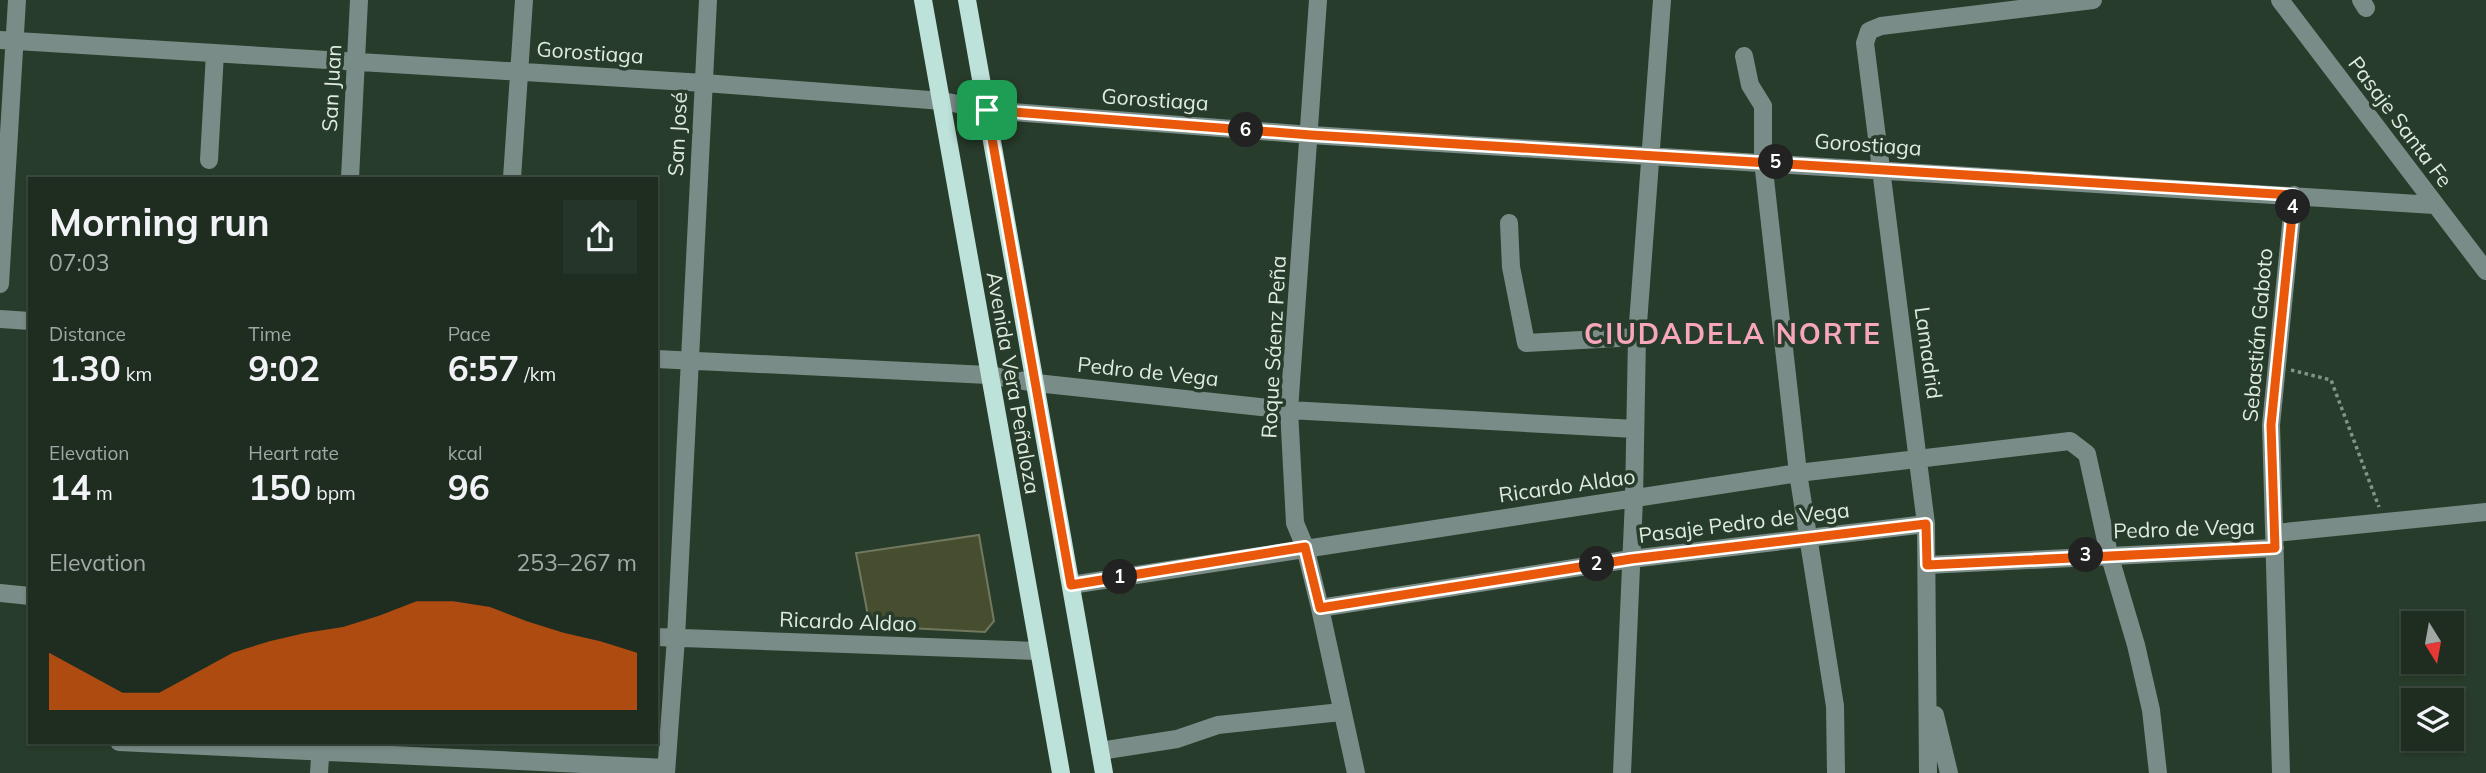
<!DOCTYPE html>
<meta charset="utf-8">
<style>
:root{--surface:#1e2d20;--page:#263529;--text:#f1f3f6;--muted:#a1a8a5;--line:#3c493e;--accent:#ea580c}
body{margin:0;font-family:Mulish,sans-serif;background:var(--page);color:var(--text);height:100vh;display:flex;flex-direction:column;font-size:26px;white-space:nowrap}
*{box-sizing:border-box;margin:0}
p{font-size:23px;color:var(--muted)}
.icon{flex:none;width:38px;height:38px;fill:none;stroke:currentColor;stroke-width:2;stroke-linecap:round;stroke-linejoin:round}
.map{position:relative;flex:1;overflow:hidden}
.drawer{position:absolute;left:28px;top:177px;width:630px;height:567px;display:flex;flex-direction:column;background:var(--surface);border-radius:0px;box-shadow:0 2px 5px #0004,0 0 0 2px var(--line)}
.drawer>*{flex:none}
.needle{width:46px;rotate:169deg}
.buttons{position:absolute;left:2401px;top:611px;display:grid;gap:14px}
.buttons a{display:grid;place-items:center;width:63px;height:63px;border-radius:0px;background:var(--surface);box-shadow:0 2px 5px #0004,0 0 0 2px var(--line);font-size:35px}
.pin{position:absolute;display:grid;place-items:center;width:60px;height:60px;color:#fff;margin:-30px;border-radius:14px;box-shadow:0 4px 10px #0006}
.km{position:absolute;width:35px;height:35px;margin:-18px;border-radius:50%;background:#222;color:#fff;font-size:19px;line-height:35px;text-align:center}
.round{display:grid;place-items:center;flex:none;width:74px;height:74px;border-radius:0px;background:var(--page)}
.head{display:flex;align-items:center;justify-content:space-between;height:119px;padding:0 21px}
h1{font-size:38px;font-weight:700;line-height:52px}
.figures{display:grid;grid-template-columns:repeat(3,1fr);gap:10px;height:119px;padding:7px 21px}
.figures div{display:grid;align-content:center}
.figures b{font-size:35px;font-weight:700}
.figures small{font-size:19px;font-weight:400}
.figures p{font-size:19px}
.chart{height:196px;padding:14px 21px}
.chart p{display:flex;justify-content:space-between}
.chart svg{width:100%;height:126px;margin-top:7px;fill:var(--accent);opacity:.7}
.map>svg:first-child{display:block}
</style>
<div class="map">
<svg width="2486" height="773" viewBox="0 0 2486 773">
<rect width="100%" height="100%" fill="#283c2b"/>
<path fill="#474e2f" stroke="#71785e" stroke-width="2" d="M979 535 994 621 985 632 870 626 856 553Z"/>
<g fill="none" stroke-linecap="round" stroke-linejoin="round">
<path stroke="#839385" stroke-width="3.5" stroke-dasharray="3.5 3.5" stroke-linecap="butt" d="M2291 370 2331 380 2379 507"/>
<path stroke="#7a8c87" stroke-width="18" d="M1318 0 1289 410 1295 523 1305 547 1320 608 1356 773
M2280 0 2486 271
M2361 0 2366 8
M0 40 704 83 943 101 987 110 1311 135 2434 205
M1744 56 1750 85 1763 106V161L1798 473 1835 706 1836 773
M209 160 215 53
M350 178 359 0
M512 178 524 0
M1509 223 1511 267 1526 343 1637 337
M0 284 17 0
M0 319 30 321
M656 359 988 375 1036 383 1289 410 1635 429
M2275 533 2486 512
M1927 565 2275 548
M1071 585 1798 473 2070 441 2087 454 2109 554 2136 645 2151 710 2158 773
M0 593 30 596
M1320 608 1631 559 1926 524
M656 637 1037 651
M1935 715 1949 773
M119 742 666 768
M1100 751 1177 739 1218 725 1341 712
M319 773 321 742
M666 773 676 638 708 0
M1622 773 1634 499 1637 337 1662 0
M1928 773 1926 524 1865 43 1869 31 1881 26 2093 0
M2281 773 2271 425 2294 195"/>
<path stroke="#bde2d9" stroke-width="18" d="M923 0 1061 773
M967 0 1104 773"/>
</g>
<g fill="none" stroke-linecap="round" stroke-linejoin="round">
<g stroke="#fff" stroke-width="14">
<path id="route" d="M987 110 1311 135 2294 195 2271 425 2275 548 1927 565 1926 524 1631 559 1320 608 1305 547 1071 585Z"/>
</g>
<use href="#route" stroke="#ea580c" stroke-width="9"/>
</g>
<g text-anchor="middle" stroke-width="7" stroke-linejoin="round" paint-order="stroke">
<g font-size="21" fill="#dfebe0" stroke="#283c2b">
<text transform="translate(590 53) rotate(4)" y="7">Gorostiaga</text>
<text transform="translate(332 88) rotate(-87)" y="7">San Juan</text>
<text transform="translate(1155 100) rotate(4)" y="7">Gorostiaga</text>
<text transform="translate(2400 122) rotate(53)" y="7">Pasaje Santa Fe</text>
<text transform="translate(678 134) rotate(-87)" y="7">San José</text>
<text transform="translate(1868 145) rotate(4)" y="7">Gorostiaga</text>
<text transform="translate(2258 335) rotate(-85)" y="7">Sebastián Gaboto</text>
<text transform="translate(1274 347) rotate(-87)" y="7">Roque Sáenz Peña</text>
<text transform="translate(1928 353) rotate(82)" y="7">Lamadrid</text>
<text transform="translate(1148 372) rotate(6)" y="7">Pedro de Vega</text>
<text transform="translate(1013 383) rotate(80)" y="7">Avenida Vera Peñaloza</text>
<text transform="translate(1567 486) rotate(-8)" y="7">Ricardo Aldao</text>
<text transform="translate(1744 523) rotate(-7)" y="7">Pasaje Pedro de Vega</text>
<text transform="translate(2184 529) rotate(-2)" y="7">Pedro de Vega</text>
<text transform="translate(848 622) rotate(2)" y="7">Ricardo Aldao</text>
</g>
<g font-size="28" font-weight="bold" letter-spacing="2" fill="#f8a6bb" stroke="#283c2b">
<text x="1733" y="344">CIUDADELA NORTE</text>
</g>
</g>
</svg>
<div class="buttons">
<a><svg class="needle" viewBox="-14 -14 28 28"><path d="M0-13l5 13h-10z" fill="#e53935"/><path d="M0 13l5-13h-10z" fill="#a1a8a5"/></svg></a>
<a><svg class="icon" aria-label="layers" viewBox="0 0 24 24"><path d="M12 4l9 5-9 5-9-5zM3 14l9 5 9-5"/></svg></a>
</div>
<div class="pin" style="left:987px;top:110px;background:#1e9e55"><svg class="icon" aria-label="arrive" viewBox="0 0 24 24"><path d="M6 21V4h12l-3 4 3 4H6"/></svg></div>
<b class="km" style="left:1120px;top:577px">1</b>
<b class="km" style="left:1597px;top:564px">2</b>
<b class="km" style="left:2086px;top:555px">3</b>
<b class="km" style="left:2293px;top:207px">4</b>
<b class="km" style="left:1776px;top:162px">5</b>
<b class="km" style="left:1246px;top:130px">6</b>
<section class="drawer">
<div class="head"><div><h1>Morning run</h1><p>07:03</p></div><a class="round"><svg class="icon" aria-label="share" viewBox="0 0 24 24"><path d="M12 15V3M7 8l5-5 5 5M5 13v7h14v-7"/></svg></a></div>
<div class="figures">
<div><p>Distance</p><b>1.30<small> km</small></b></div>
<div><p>Time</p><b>9:02</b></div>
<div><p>Pace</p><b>6:57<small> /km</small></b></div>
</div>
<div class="figures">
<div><p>Elevation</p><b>14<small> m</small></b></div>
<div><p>Heart rate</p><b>150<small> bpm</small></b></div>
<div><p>kcal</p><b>96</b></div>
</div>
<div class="chart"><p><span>Elevation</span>253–267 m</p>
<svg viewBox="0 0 160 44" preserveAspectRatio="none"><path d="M0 44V24L10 31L20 38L30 38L40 31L50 24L60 20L70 17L80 15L90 11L100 6L110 6L120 8L130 13L140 17L150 20L160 24V44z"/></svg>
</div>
</section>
</div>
